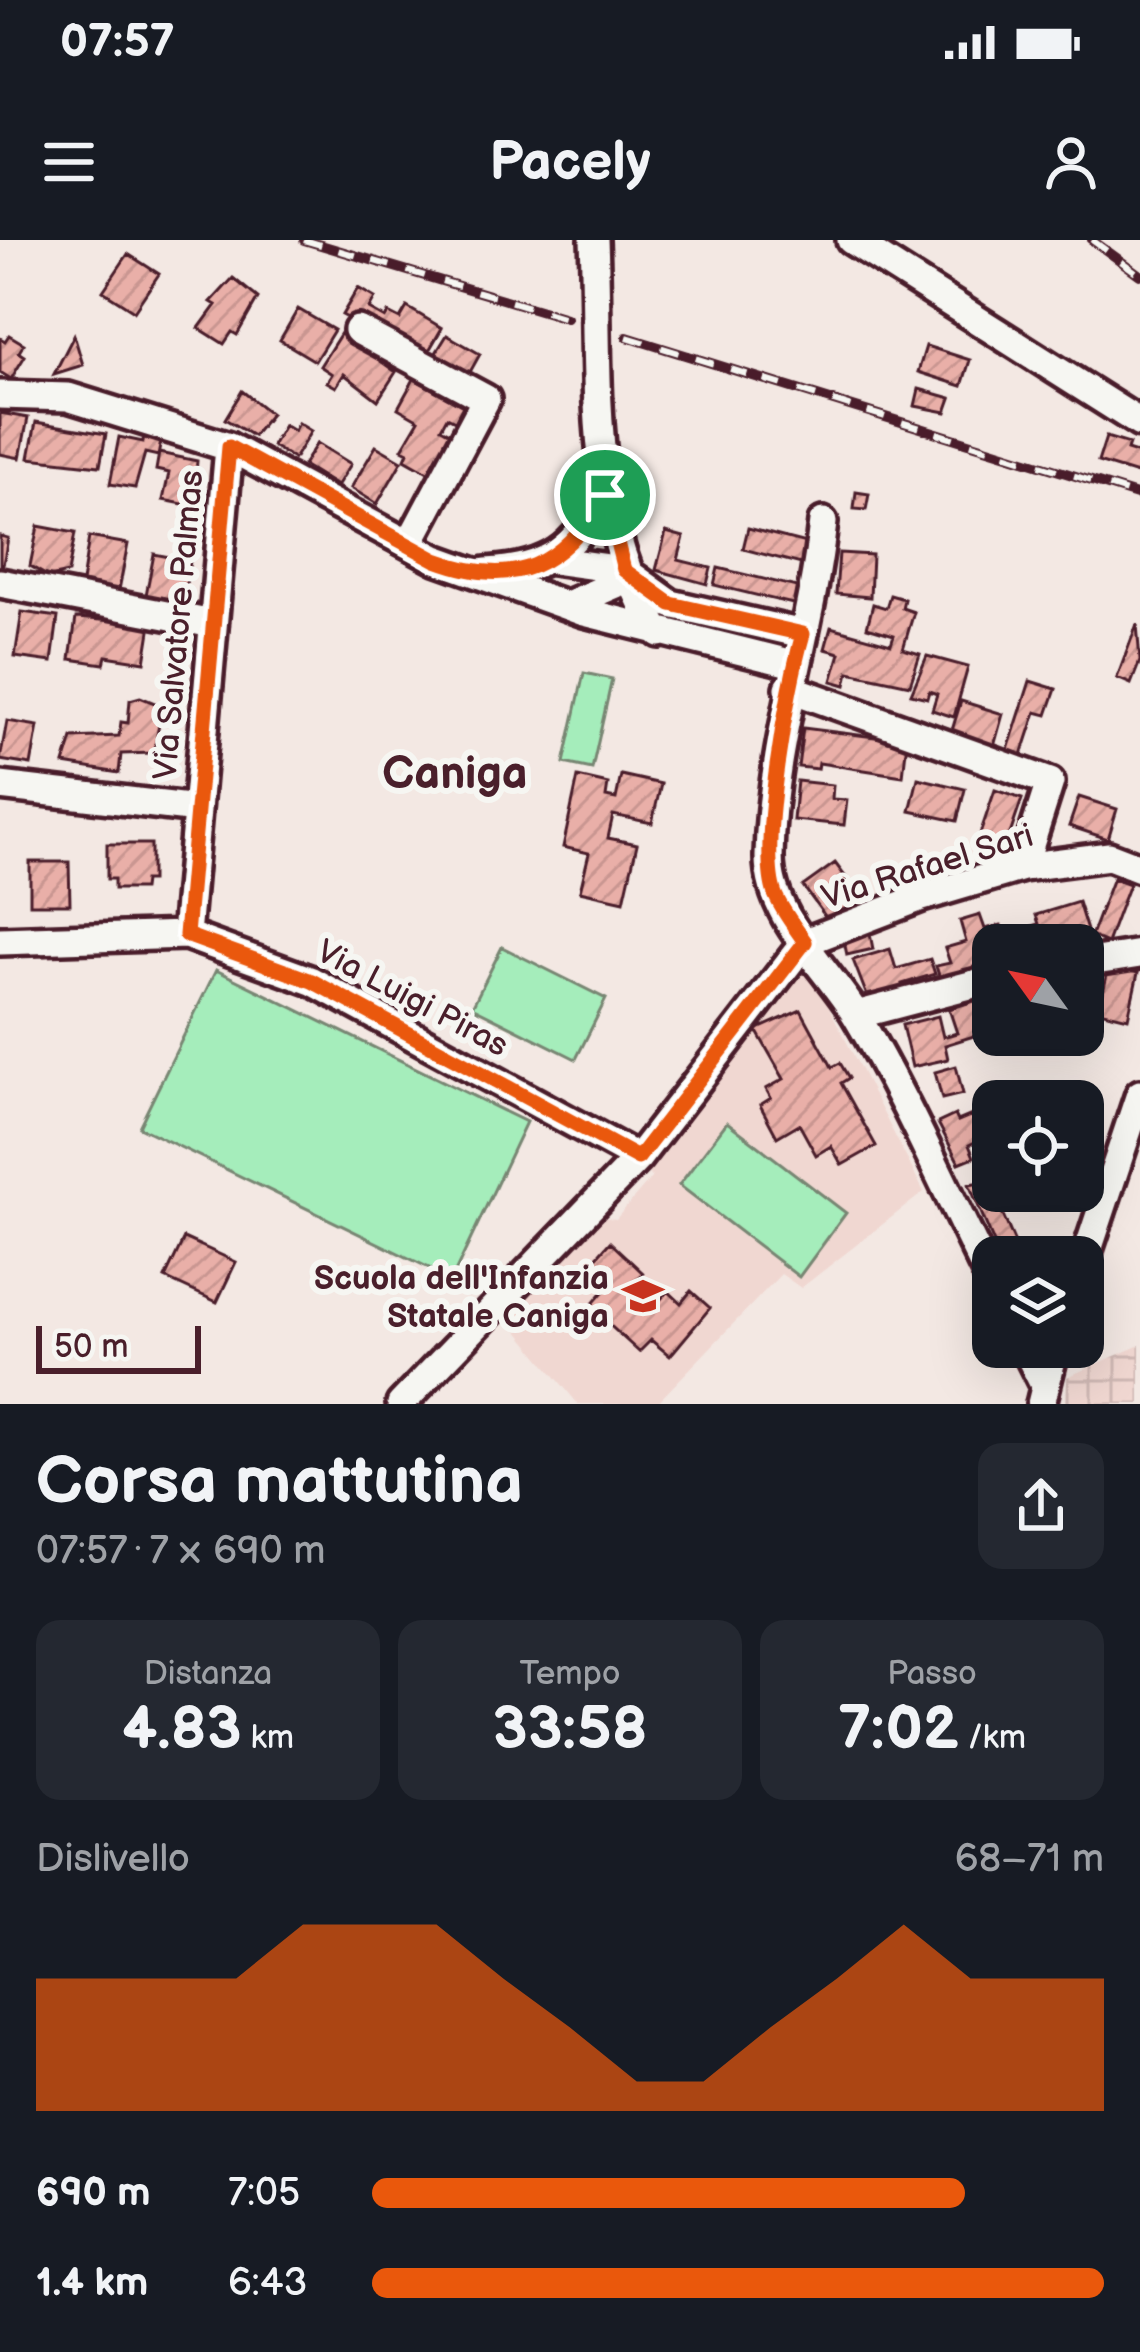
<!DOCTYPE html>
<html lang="it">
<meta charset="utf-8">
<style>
:root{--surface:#171b24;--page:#242831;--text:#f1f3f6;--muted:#9ea1a6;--accent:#ea580c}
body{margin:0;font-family:"Balsamiq Sans",sans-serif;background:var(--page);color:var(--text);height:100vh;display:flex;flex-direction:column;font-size:45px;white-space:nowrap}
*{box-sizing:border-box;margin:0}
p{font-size:39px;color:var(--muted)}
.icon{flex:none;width:66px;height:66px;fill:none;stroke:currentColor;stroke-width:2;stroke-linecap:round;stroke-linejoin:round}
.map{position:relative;height:1164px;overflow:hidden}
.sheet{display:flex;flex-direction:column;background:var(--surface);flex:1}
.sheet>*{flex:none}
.needle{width:78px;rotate:303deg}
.tools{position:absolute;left:972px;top:684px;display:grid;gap:24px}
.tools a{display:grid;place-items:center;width:132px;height:132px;border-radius:24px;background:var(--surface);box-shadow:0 12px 48px #0002;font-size:60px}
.scale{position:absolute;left:36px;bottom:30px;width:165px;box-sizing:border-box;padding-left:12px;border:6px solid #4a1f2b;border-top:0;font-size:33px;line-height:42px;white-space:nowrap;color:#4a1f2b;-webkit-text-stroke:9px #f6f6f2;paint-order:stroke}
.pin{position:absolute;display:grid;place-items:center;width:102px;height:102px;color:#fff;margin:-51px;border:6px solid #fff;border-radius:50%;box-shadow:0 3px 12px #0007}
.round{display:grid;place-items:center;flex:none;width:126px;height:126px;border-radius:24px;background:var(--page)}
.overview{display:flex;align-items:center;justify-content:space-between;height:204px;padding:0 36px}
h1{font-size:66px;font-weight:800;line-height:90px}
.metrics{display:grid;grid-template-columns:repeat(3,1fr);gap:18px;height:204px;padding:12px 36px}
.metrics div{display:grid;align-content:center;border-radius:24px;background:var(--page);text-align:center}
.metrics b{font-size:60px;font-weight:800}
.metrics small{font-size:33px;font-weight:400}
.metrics p{font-size:33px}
.chart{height:336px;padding:24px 36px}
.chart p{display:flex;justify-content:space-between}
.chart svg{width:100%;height:216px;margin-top:12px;fill:var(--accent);opacity:.7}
ul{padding:0 36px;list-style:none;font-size:39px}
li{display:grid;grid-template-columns:192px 144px 1fr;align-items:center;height:90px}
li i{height:30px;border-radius:15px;background:var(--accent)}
.status{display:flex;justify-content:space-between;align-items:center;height:84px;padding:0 60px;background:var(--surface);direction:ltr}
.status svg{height:33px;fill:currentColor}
header{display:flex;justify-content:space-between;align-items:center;height:156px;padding:0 36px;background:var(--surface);font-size:54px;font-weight:800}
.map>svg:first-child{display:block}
</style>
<div class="status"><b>07:57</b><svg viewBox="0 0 49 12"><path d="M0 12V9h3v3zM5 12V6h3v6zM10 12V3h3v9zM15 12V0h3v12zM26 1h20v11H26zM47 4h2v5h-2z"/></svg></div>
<header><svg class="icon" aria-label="menu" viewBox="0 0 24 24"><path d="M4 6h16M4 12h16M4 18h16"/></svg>Pacely<svg class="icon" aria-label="person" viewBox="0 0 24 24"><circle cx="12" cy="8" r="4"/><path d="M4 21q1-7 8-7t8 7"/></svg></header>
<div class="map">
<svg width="1140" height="1164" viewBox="0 0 1140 1164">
<defs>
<pattern id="industrial-grid" width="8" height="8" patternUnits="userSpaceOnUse" patternTransform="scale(3)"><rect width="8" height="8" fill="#f0d7d1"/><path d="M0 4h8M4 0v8" fill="none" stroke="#cfb8b4"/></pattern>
<pattern id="building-hatch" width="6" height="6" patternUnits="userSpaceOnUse" patternTransform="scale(3)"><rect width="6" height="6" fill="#e9afa8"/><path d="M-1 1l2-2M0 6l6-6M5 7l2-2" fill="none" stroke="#c99691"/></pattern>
</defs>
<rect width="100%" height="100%" fill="#f3e8e3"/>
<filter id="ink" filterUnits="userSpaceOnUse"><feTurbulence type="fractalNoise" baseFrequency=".00833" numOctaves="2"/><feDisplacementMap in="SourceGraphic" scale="24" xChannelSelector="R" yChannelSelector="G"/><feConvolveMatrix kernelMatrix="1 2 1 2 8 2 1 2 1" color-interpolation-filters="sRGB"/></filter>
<g filter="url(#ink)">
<path fill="#f0d7d1" d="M805 721 924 952 801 1048 781 1034 656 1164H578L507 1078 593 976 616 979 652 937 643 929Z"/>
<path fill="url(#industrial-grid)" d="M1140 1105V1164H1066L1067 1137Z"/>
<path fill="#a5edbb" stroke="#788673" stroke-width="3" d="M584 433 612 439 592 529 564 523Z
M502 707 606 759 576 819 472 767Z
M216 730 526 882 452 1039 139 887Z
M727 882 846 973 799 1037 679 945Z"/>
<path fill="url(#building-hatch)" stroke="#4a1f2b" stroke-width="3" d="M128 14 159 34 134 71 103 51Z
M233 38 258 58 237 95 232 92 224 104 199 88 216 65 211 62Z
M358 48 375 58 369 69 385 78 388 73 400 79 407 67 442 88 424 119 342 75Z
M298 69 334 90 315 121 280 100Z
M341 93 396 132 378 160 344 134 336 147 327 142 332 134 320 126Z
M9 95 24 104 19 112 25 116 11 139 0 132V98L5 101Z
M74 95 83 125 54 134Z
M447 95 480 114 465 141 431 121Z
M926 106 970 120 962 146 918 132Z
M414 139 463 166 455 181 447 177 441 188 457 197 435 236 405 219 408 212 402 209 419 180 398 168Z
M919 149 951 158 946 172 915 166Z
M242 151 271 174 253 196 225 179Z
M0 173 28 178 20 218 0 214Z
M36 182 106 194 100 226 29 218Z
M298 183 311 191 294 219 272 206 284 185 294 191Z
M144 193 162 196 158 216 145 213 135 248 110 244 119 197 143 202Z
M1106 197 1129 204 1127 210 1140 214V235L1098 222Z
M317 203 351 224 337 246 303 225Z
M376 206 402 221 377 264 351 248Z
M159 213 197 221 193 266 163 260 169 233 156 230Z
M856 252 869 254 866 270 854 269Z
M38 286 75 293 68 333 49 337 30 326Z
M748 288 806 303 801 324 743 309Z
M666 292 684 297 678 320 711 328 707 344 656 330Z
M0 296 8 298 2 330H0Z
M89 297 128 304 119 350 82 342Z
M839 313 872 315 870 357 836 354Z
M154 314 190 321 183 362 146 355Z
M718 328 801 348 797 365 714 345Z
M890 355 904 359 902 368 914 372 903 409 920 414 910 445 849 432 846 445 832 441 840 413 825 409 831 387 891 404 894 395 867 387 873 364 886 368Z
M22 372 58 377 52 422 15 417Z
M76 378 151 384 145 422 106 416 104 424 70 419Z
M1137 384 1140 421 1131 444 1117 438Z
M927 416 968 427 954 477 932 470 937 454 929 451 927 458 911 454Z
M1030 441 1056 449 1047 475 1036 472 1019 524 1005 519Z
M140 457 162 466 154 513 121 514 119 533 64 524 72 498 119 496 121 482 128 483 130 460Z
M961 461 1003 474 993 510 950 497Z
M7 481 38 486 31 525 0 520Z
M803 488 907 501 903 536 819 523 818 529 798 527Z
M621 535 661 544 652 583 613 575 608 598 637 604 624 661 580 651 589 613 563 607 578 537 608 544 606 557 616 559Z
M918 538 965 549 957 581 910 571Z
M797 541 833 545 832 559 847 560 844 585 793 580Z
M995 550 1022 559 1006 606 979 597Z
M1079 557 1117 569 1108 599 1069 586Z
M107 604H151V641H144L143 649H114V639H107Z
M30 622H69L70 664H30Z
M835 623 862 659 830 683 803 646Z
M1113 638 1129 644 1107 703 1091 696Z
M1078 662 1089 697 1061 705H993V727L941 742 936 726 950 723 945 708 966 702 960 681 980 675 985 689 1001 685 1003 695 1039 684 1036 675Z
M870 694 873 709 847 715 844 701Z
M890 709 896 729 930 719 935 734 902 744 904 752 869 761 853 720Z
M1109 726 1138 733 1128 778 1099 771Z
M983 758 993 790 945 805 948 819 912 827 902 785 938 776 943 797 957 793 949 769Z
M801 770 832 827 840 823 849 838 841 843 876 906 842 925 831 906 816 915 799 884 777 897 760 865 771 858 766 849 784 839 756 790Z
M956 826 963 854 942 859 935 832Z
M955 875 958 881 972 875 983 898 969 905 974 917 959 923 938 883Z
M993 940V951H1006L994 954 1021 1017H1000L969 944Z
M184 998 236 1022 217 1062 165 1038Z
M610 1002 643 1033 638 1040 660 1060 668 1051 681 1063 691 1051 710 1068 670 1116 651 1100 639 1112 590 1067 606 1048 586 1029Z"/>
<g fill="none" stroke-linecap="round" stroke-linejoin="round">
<g stroke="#4a1f2b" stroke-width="36">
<path id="minor" d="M594 0C600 133 584 277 659 393
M851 0 1140 183
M358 90 486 159 409 304
M0 155 68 157 229 207 436 319 584 372 794 424
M823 282C811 394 771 502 769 616 768 677 826 726 856 775 907 860 948 955 993 1045
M552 320 624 330 671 364 803 394
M486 332C551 328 572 310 605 255
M0 343 213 384
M567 365 616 344 624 330
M789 448 1050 542 1023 627
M0 546 197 569
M186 695 229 207
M0 701 186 695 312 741 638 918
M1083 723 1140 714
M856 775 993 739
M1083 1025 1140 854
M1025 1107 1043 1143
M401 1164 638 918 805 702 922 657 1023 627 1109 616 1140 628
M1041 1164 1055 1107"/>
</g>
<use href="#minor" stroke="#f6f6f2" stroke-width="27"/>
<g stroke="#4a1f2b" stroke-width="10">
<path id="rail" d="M304 0 566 78
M1092 0 1140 35
M627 97 1140 256"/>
</g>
<use href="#rail" stroke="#f6f6f2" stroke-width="6" stroke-dasharray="18" stroke-linecap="butt"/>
</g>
</g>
<g fill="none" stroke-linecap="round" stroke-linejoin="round" filter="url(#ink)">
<g stroke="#fff" stroke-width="24">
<path id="route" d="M229 207 436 320C516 350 563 326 605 255L624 330 671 364 803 394C788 445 758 608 775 654 782 671 795 687 805 702L638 918 312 741 186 695Z"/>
</g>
<use href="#route" stroke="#ea580c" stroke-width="15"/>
</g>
<defs>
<g id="school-bare" transform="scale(3.24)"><path d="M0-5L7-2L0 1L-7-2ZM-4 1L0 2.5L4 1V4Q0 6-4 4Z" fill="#c8321e" stroke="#f6f6f2" stroke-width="2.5" paint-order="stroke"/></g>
</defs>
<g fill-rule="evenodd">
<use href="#school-bare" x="643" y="1056"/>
</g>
<g text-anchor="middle" stroke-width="12" stroke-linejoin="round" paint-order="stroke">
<g font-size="33" fill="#4a1f2b" stroke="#f6f6f2">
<text transform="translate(177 385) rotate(-85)" y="12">Via Salvatore Palmas</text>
<text transform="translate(927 625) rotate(-17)" y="12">Via Rafael Sari</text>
<text transform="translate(413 757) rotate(28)" y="12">Via Luigi Piras</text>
</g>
<g font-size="33" font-weight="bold" fill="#4a1f2b" stroke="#f6f6f2" text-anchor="end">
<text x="609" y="1049">Scuola dell'Infanzia<tspan x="609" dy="38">Statale Caniga</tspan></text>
</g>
<g font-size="45" font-weight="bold" fill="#4a1f2b" stroke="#f6f6f2">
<text x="455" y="548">Caniga</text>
</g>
</g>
</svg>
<div class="tools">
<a><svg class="needle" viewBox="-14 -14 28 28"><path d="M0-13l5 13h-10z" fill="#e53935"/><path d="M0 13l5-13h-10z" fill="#9ea1a6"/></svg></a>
<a><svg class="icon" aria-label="locate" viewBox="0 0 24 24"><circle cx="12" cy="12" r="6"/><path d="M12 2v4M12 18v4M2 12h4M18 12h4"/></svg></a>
<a><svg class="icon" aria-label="layers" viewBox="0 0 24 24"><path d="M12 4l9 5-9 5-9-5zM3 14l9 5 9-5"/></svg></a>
</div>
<div class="scale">50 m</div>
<div class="pin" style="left:605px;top:255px;background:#1e9e55"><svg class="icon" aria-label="arrive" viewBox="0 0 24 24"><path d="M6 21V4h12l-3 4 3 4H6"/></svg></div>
</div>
<section class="sheet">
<div class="overview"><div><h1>Corsa mattutina</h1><p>07:57 · 7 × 690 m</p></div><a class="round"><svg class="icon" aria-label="share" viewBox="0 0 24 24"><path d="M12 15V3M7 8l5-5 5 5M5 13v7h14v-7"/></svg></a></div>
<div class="metrics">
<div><p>Distanza</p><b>4.83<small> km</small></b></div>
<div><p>Tempo</p><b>33:58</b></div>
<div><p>Passo</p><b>7:02<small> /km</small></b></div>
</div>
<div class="chart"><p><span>Dislivello</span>68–71 m</p>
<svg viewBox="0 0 160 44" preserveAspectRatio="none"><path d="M0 44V17L10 17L20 17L30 17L40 6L50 6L60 6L70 17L80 27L90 38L100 38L110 27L120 17L130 6L140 17L150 17L160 17V44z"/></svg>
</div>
<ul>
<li><b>690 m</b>7:05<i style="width:81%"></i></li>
<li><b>1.4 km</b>6:43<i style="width:100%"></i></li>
</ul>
</section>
